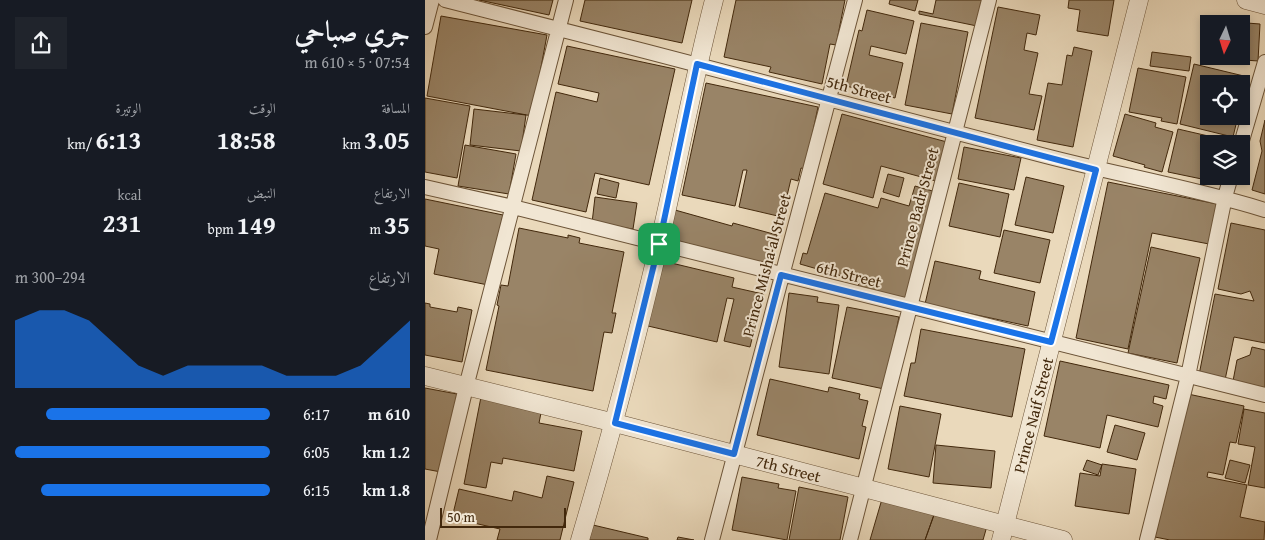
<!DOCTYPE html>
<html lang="ar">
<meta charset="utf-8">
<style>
:root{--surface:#171b24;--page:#20242c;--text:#f1f3f6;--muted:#9ea1a6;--accent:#1a73e8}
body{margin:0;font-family:"Gentium Book Plus",Amiri,serif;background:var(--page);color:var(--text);direction:rtl;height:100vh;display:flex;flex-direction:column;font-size:19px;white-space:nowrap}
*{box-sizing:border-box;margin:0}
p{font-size:16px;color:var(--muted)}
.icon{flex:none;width:28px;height:28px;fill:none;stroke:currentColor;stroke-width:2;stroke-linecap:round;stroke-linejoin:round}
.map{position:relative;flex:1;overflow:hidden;direction:ltr}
.sheet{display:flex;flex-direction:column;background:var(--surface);width:425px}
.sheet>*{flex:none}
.needle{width:32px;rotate:184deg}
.buttons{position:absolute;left:775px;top:15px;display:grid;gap:10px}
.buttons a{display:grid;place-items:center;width:50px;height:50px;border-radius:0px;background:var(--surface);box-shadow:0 2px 8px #0003;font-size:25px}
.scale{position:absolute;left:15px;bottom:12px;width:126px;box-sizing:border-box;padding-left:5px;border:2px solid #42280c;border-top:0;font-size:14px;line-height:18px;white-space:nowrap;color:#42280c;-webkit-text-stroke:4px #f1e6d3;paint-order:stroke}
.pin{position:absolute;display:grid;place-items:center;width:42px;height:42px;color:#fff;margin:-21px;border-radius:10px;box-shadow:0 2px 8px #0006}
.round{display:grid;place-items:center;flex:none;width:52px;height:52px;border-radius:0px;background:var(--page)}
.overview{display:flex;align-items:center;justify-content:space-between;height:85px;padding:0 15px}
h1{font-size:28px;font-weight:700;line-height:38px}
.metrics{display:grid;grid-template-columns:repeat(3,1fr);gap:8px;height:85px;padding:5px 15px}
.metrics div{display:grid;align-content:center}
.metrics b{font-size:25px;font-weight:700}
.metrics small{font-size:14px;font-weight:400}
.metrics p{font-size:14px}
.chart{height:140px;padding:10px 15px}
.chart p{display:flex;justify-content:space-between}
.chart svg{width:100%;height:90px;margin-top:5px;fill:var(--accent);opacity:.7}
ul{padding:0 15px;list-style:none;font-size:16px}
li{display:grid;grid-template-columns:80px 60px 1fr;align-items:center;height:38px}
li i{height:12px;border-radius:6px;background:var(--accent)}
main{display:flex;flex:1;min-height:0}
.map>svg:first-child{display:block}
</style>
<main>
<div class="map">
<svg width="840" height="540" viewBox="0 0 840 540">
<rect width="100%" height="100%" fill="#ead9bb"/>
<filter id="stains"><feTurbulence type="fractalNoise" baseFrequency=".004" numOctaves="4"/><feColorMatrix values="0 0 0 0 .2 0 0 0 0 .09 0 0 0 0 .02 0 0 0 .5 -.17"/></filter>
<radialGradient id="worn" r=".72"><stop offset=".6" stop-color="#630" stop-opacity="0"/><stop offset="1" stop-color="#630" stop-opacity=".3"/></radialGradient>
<path fill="#998467" stroke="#42280c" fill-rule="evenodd" d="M54 0H128L124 15Z
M160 0H267L257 43 155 21Z
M311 0H420L411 45 405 44 397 84 344 72 346 67 299 57Z
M465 0H493L490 11 464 4Z
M511 0H558L552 26 494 14V11L508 14Z
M644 0H689L683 36 652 31 655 10 643 8Z
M573 7 615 15 611 35 602 33 599 50 613 53 604 94 617 96 609 130 550 118Z
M442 10 489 21 481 54 446 46 444 55 478 63 470 98 421 86 434 30 437 31Z
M16 16 122 35 107 116 2 96Z
M782 20 835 24 833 61 780 57ZM784 24H816V56H784Z
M496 23 543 32 527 114 480 105Z
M142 46 250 69 224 185 170 173 161 212 107 200 131 92 172 102 174 93 133 84Z
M649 47 667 51 648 147 612 140 623 83 637 85 642 55 647 56Z
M727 52 766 57 764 71 725 66Z
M769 64 823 77 816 103V84H784V116H813L808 137 755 124Z
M713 68 761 77 752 124 736 121 737 118 704 112Z
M281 83 393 107 380 169 376 168 373 181 366 179 357 217 314 207 322 170H318L310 206 257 195Z
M0 98 45 106 32 178 0 172Z
M49 109 101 115 96 151 45 145Z
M417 114 522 142 511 181 456 166 448 198 398 184Z
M700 114 731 123 730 127 748 132 737 172 719 167 720 165 688 156Z
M840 120V194L827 190 837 151 835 141Z
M753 129 805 141V144H784V176H797L796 183 743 172Z
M40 145 91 154 84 194 33 186Z
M539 147 596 158 589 190 533 179Z
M463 174 479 178 474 197 458 192Z
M601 177 639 186 628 233 590 225Z
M175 178 194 183 191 198 172 194Z
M683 182 792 204 784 244 727 233 703 349 651 338Z
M534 183 584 194 575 237 524 226Z
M490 186 511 192 480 301 433 287 434 281 375 264 378 253 382 254 400 193 453 208 456 198 484 206Z
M170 197 212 203 208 229 167 223Z
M0 199 78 215 63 285 9 274 14 249 0 246Z
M250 210 307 226 308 223 352 235 343 267 242 239Z
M806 223 840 230V343L809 337 800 380 774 375 790 294 829 301 825 291 816 294 793 289Z
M94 228 143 238V235L155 238 154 243 199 252 187 313H191L187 333 179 332 168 391 61 370 74 306 72 305 76 285 83 286Z
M579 230 625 240 615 283 569 273Z
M726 247 775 258 752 363 703 353Z
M238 261 309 278 307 287 338 294 325 347 299 341 309 299 302 298 292 342 223 326Z
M510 261 556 271 554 279 610 292 603 326 500 304Z
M364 293 393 297 392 302 414 305 404 374 354 367Z
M0 303 5 304V307L32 312 33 307 47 310 37 362 0 355Z
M422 307 474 317 459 389 407 378Z
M496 329 600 349 587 417 479 396 486 363H490Z
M827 347 840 350V388L808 381 812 360 825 355Z
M635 361 744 385 741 399 729 396 728 403 738 406 733 427 682 415 675 448 619 436Z
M345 379 403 392 404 387 435 394 434 399 443 401 437 426 441 427 434 459 332 435Z
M0 388 32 394 16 472 0 469Z
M763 394 819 406 811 443 805 442 798 475 783 472 782 477 822 485 815 517 840 522 839 540H745L730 537 744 467H748Z
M56 397 117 408 114 423 157 431 149 471 78 458 77 464 66 462 61 488 39 484Z
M475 406 516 414 504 477 463 469Z
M819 409 840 413V488L823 485 830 447 813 444Z
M690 425 720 433 712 460 682 452Z
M511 445 570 451 566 488 508 483Z
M662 460 677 465 673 475 658 470Z
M805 460 825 465 820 483 800 478Z
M677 464 711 469 704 514 650 506 655 473 675 476Z
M122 476 149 482 135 540H72L75 529 27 518 34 489 87 501 89 491 117 498Z
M317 477 354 484 353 488 371 491 362 540 307 530Z
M374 487 423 497 415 540H364Z
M457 499 510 512 500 540H445Z
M510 512 562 526 558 540H500Z
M168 525 223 538V540H164Z
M253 537 269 540H252Z"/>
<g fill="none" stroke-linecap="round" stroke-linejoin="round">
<g stroke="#6c5438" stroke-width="16">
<path id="minor" d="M20 0C218 50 416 102 613 154 688 174 766 187 840 210
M0 27 7 0
M816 144 840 62
M0 187 88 207 840 395
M4 540 41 387 141 0
M287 540 430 0
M425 540 564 0
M722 540 763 376 800 197 806 176"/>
</g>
<g stroke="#6c5438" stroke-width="19">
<g id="tertiary">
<path d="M821 0 840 5"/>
<path id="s1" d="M0 376 190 423 638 540"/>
<path d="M155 540C184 442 211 343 234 244 253 163 268 81 289 0"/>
<path id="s2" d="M576 540 714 0"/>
</g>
</g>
<use href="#minor" stroke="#f1e6d3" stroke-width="14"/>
<use href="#tertiary" stroke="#f1e6d3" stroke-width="18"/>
</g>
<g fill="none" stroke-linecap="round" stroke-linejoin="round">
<g stroke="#fff" stroke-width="10">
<path id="route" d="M272 64 671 170 626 342 356 275 309 454 190 423 234 244Z"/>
</g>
<use href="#route" stroke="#1a73e8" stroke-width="6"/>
</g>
<g text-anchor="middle" stroke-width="4" stroke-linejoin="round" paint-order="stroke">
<g font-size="16" fill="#42280c" stroke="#f1e6d3">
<text transform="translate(434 89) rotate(15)" y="6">5th Street</text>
<text transform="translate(492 207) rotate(-75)" y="6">Prince Badr Street</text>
<text transform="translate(341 265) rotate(-75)" y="6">Prince Misha'al Street</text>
<text transform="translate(424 274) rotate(14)" y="6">6th Street</text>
<text dy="6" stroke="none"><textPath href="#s2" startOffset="129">Prince Naif Street</textPath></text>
<text dy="6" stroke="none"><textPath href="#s1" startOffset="375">7th Street</textPath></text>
</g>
</g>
<rect width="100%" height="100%" filter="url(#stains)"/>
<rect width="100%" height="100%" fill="url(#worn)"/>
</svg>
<div class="buttons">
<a><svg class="needle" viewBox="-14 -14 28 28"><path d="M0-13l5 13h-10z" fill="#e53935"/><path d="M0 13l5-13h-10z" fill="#9ea1a6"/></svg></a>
<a><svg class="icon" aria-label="locate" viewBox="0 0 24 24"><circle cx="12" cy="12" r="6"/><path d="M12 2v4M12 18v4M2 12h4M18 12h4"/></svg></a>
<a><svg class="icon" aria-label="layers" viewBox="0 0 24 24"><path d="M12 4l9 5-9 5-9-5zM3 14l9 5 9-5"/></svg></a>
</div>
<div class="scale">50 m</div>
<div class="pin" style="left:234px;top:244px;background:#1e9e55"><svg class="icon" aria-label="arrive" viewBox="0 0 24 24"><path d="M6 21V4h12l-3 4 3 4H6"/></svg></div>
</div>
<section class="sheet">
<div class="overview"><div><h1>جري صباحي</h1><p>07:54 · 5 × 610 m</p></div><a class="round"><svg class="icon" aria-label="share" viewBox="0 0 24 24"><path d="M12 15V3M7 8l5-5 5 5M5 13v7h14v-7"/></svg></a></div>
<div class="metrics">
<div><p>المسافة</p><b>3.05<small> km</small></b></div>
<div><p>الوقت</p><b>18:58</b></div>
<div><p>الوتيرة</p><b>6:13<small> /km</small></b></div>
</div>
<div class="metrics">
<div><p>الارتفاع</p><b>35<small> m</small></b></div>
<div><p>النبض</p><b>149<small> bpm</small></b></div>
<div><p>kcal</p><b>231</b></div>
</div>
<div class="chart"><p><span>الارتفاع</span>294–300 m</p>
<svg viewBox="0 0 160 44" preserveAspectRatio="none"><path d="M0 44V11L10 6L20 6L30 11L40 22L50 33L60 38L70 33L80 33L90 33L100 33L110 38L120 38L130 38L140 33L150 22L160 11V44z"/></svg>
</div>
<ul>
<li><b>610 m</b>6:17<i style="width:88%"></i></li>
<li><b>1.2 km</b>6:05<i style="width:100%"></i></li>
<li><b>1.8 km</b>6:15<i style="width:90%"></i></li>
</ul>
</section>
</main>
